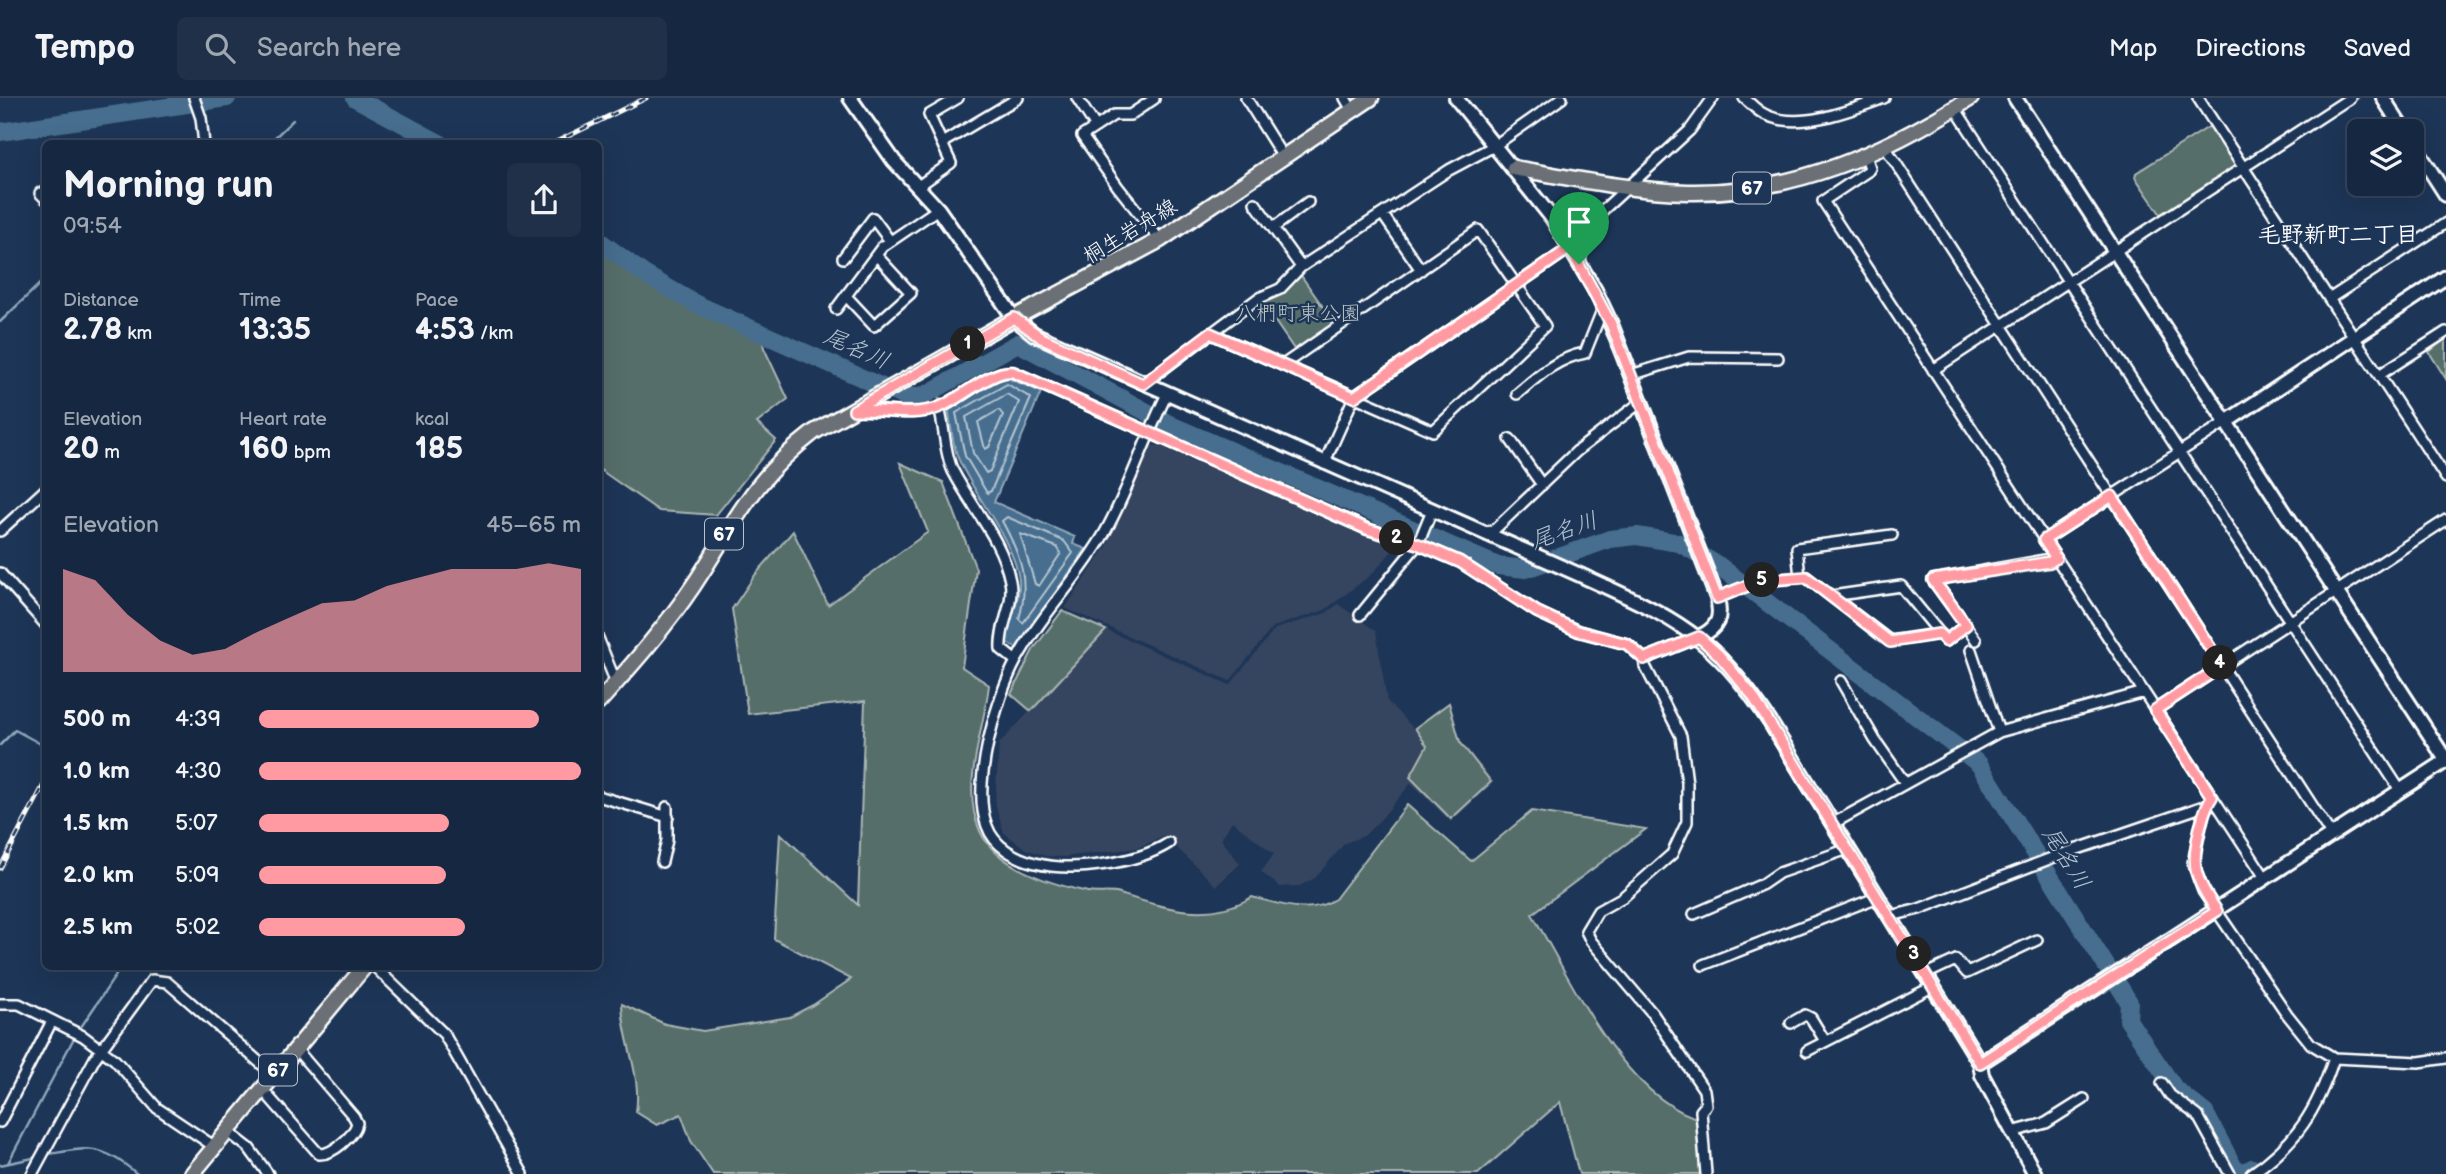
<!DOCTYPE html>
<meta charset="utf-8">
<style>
:root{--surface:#162841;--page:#1f3048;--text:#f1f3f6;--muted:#9ea6b1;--line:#35445a;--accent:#ff9aa2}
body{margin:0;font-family:"Balsamiq Sans","Klee One",sans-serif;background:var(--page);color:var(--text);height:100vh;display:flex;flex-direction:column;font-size:26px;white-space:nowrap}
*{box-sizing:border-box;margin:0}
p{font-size:23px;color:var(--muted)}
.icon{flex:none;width:38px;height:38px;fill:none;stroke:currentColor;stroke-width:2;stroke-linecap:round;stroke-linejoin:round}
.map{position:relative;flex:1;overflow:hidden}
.panel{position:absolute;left:42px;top:42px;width:560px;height:830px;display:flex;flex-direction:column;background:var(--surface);border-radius:10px;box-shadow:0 7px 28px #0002,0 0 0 2px var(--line)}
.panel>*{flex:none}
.controls{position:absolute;left:2347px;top:21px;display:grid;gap:14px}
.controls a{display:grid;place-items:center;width:77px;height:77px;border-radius:10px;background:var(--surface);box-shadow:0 7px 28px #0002,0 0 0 2px var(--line);font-size:35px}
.pin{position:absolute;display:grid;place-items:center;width:60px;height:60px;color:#fff;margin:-72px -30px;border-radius:50% 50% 50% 0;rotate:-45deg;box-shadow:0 0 7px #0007}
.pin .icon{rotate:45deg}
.km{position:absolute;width:35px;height:35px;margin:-18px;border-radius:50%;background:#222;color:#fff;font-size:19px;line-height:35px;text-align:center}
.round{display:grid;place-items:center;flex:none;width:74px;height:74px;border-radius:10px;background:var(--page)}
.head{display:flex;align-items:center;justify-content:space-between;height:119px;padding:0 21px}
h1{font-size:38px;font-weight:600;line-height:52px}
.stats{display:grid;grid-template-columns:repeat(3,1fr);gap:10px;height:119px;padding:7px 21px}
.stats div{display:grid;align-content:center}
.stats b{font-size:30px;font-weight:600}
.stats small{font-size:19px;font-weight:400}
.stats p{font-size:19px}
.chart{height:196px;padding:14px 21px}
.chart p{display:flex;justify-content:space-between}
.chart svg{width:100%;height:126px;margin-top:7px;fill:var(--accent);opacity:.7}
ul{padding:0 21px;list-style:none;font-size:23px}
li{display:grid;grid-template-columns:112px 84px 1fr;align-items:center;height:52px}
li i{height:18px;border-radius:9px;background:var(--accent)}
header{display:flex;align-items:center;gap:42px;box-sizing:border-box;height:98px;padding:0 35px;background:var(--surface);border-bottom:2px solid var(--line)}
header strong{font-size:33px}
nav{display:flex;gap:38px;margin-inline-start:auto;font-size:24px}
.search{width:490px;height:63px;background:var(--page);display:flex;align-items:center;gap:18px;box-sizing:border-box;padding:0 24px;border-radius:10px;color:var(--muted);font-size:26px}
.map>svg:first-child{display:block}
</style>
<header>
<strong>Tempo</strong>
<div class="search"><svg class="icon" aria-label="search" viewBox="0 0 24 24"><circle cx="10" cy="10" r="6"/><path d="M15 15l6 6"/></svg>Search here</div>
<nav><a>Map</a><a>Directions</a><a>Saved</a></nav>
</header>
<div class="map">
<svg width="2446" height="1076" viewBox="0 0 2446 1076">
<rect width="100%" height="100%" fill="#1d3557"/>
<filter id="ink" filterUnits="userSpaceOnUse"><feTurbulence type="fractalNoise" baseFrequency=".0143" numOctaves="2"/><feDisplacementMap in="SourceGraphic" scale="14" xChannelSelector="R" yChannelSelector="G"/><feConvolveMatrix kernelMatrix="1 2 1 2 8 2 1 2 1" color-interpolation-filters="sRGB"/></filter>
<g filter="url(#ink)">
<path fill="#34445f" d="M1159 347 1388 444 1404 448 1394 451 1372 476 1325 512 1273 529 1230 583 1065 510 1106 450 1152 348Z
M1338 506 1376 533 1387 603 1413 630 1450 603 1461 643 1494 684 1451 724 1411 685 1381 721 1364 738 1345 745 1315 780 1299 788 1280 789 1261 774 1274 756 1232 723 1221 741 1240 766 1216 788 1165 738 1137 750 1063 759 1045 758 1026 751 1004 735 995 705 999 646 1106 532 1230 587 1275 531 1326 515Z"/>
<path fill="#576e6a" stroke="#abb6b4" stroke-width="2" d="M2210 28 2236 65 2235 71 2161 117 2135 79 2136 75Z
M598 149 663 193 762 241 764 250 788 301 757 325 776 342 716 417 659 413 599 371Z
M1300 176 1335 226 1296 254 1261 203 1283 194Z
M2446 240V281L2429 254Z
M900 365 943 384 976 471 962 569 989 587C984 632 960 690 980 733 997 770 1051 786 1088 794 1098 796 1110 793 1120 796 1165 810 1208 825 1252 799 1281 806 1308 818 1335 801L1407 707 1471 763 1532 713 1646 731 1532 816C1571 881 1625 1004 1704 1022V1076H1579L1560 1004 1478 1076H713L691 1043 681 1016 657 1027 636 1014C642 976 623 944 622 906L665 926 703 933 790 919 813 907 851 881 774 841 780 735 858 807 865 603 748 616 732 511 755 477 793 433 828 507 928 434Z
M1062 513 1106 532 1031 613 1011 596 1033 552Z
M1449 605 1460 644 1491 684 1451 721 1410 679 1427 648 1415 630Z"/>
<path fill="#466e8e" stroke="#90a8bb" stroke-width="2" d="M1005 279 1041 294 994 404 1075 439 1073 446 1086 451 1016 550 1007 545C1007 523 1021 504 1019 482 1015 445 974 397 959 362 952 347 951 326 948 310Z"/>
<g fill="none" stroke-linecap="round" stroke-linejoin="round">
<path stroke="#b5c5d2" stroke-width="2" d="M1007 286 1031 300 991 393 987 395 965 358 956 315Z
M1007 296 1019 304 990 373 986 375 973 355 966 319Z
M999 312 1003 317 989 349 985 351 978 324Z
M1007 419 1064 443 1073 455 1023 525 1019 521C1030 483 1021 458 1002 423Z
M1020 436 1057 449 1061 455 1039 488 1035 486Z"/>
<path stroke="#90a8bb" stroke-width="2.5" d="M268 46 293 22
M2131 149 2358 0
M2074 186 2107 165
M0 224 46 180
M2007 230 2069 189
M1942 272 2001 233
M934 292 939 301
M0 647 15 632 39 645
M79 932 122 868
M44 1057C88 1049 101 1045 137 1076
M8 1065 75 938
M0 1067 38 1059"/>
<path stroke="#466e8e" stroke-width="18" d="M355 0 441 46
M0 34 227 0
M598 142 644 176 696 206 907 300 925 297 1018 245 1173 328 1498 468 1526 471 1610 441 1637 438 1679 445 1718 467 1979 666 2129 904 2128 922 2175 991 2205 1015 2235 1072 2244 1074 2252 1070 2258 1076"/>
<g stroke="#fff" stroke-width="14">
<path id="street" d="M194 0 201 20 204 46
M1077 0 1096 29
M1246 0 1283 59
M1345 0 1352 12
M1744 0C1751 6 1758 14 1766 17 1800 33 1851 12 1884 0
M2198 0 2446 380
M1154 1 1130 17H1114L1082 38 1118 89 1160 142
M1955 10 2400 692
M942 45 1018 0
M1886 50 2332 738
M1866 58 1870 70 1868 73 1823 103 2266 781
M917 89 951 65 929 17 958 0
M40 95 46 101
M1255 105 1301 169
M1383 117 1421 172
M1273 130 1308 104
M843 160 873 120 890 143
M1579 166 1590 124 1690 32 1713 0
M846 198 874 228 911 195 876 157
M2329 201 2446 125
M836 211 882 149 938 111
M1210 235 1433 333 1545 228 1478 132 1283 267
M1933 272 2350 0
M1631 277 1689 259 1778 260
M2379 277 2446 234
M1143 286 1257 201 1280 191 1301 169 1449 72 1494 48 1562 0
M1167 296C1144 342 1129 392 1104 436 1078 481 1040 518 1016 563 996 600 971 688 987 728 994 748 1015 760 1035 765 1072 775 1138 765 1169 745
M1517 296C1538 278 1557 260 1585 255L1603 210
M939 310C945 329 944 355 953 373 972 410 1002 441 1010 483 1015 507 999 527 1001 551L1016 563
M856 312C883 311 913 319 939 310 960 302 991 271 1013 274L1367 431 1418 446 1460 464 1537 514 1578 533 1627 546 1644 561 1645 568 1681 638 1687 685V724L1672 756 1623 799 1598 813 1586 833 1591 843 1653 916 1704 992 1706 1007 1701 1013 1706 1076
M1510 341 1542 387
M1324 366 1354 299 1570 150
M0 433 46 391
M1484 434 1493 433 1577 353 1641 304
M2044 442 2226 324
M0 475 46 527
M1800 479 1797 450 1892 437
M1832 498 1901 488 1946 543 1966 527
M1717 500 1759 483 1806 479 1890 543 1939 536
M1360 517 1418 446 1432 412
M598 540 616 585
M1976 542 1933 482 2056 460
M1971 552 1999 634
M1644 561 1699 539
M1841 583 1875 642 1905 685
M2155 612 2446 422
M598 698 668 719
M2212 699 2204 714 2193 765 2203 793 2287 916 2311 946 2334 960 2419 964 2446 960
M1832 726 1999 634 2144 594
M662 764 667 742V709
M1694 816 1763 786 1779 775 1848 751
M1891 818 1919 811 2057 758 2207 707
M1703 867 1878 799
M374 868 444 936 523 1076
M1926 876 1956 862 1967 875 2037 842
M0 906H19L83 938 115 962 157 1010 215 1049
M1791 925 1805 917 1811 920 1825 943
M1807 953 1932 889
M2162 985 2170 997 2198 1018 2230 1076
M262 991 319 1056C332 1057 354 1038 357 1025L354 1019 296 951
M0 1024 52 923
M227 1033 249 1050 268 1076
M2012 1034 2046 1025 2084 1001
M32 1076 95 960 152 882 167 884 274 977
M2251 1076C2297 1045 2317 1012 2334 960"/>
</g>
<g stroke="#fff" stroke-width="18">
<path id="secondary" d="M850 0 894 63 938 111 1014 220 1034 236 1580 477C1673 519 1712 536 1770 624L1980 965 1982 977 2035 1076
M1456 0 1552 120 1595 192 1611 226 1717 500C1722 520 1718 530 1699 539
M2015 0 2446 662
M2383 0 2404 33
M2412 44 2446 97
M2226 324 2446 179
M1980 965 2446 663"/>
</g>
<g stroke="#fff" stroke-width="19">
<path id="primary" d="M1514 70C1571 80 1630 93 1688 94 1793 96 1884 55 1971 0
M598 605C631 568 665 530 693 488 735 425 750 383 814 334L1014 220 1160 142 1371 0
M192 1076 365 868"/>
</g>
<use href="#street" stroke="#1d3557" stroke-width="9"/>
<use href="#secondary" stroke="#1d3557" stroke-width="12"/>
<use href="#primary" stroke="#6b7074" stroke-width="14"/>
<g stroke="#fff" stroke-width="5">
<path id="rail" d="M552 46 646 0
M0 770 46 683"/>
</g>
<use href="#rail" stroke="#1d3557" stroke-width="2.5" stroke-dasharray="8" stroke-linecap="butt"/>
</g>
</g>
<g fill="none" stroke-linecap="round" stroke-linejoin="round" filter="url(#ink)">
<g stroke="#fff" stroke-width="14">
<path id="route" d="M1570 150 1611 226 1717 500 1759 483 1806 479 1890 544 1939 536 1946 543 1966 527 1933 482 2050 464 2056 460 2044 442 2112 398 2222 568 2155 612 2212 699C2205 709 2203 719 2200 730 2190 768 2195 781 2217 813L1980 965 1752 597 1719 557 1699 539 1644 561 1627 546 1578 533 1537 514 1460 464 1418 446 1367 431 1013 274C993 271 960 301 940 309 914 320 882 311 854 312L1014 220 1042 240 1143 286 1210 235 1354 299Z"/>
</g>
<use href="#route" stroke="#ff9aa2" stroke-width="9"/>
</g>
<g text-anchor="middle" stroke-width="5" stroke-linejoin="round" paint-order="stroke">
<g fill="#1d3557" stroke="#bbc2cd" stroke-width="2">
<rect x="1733" y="74.5" width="38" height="31" rx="5"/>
<rect x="705" y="420.5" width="38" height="31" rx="5"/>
<rect x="259" y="956.5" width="38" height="31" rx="5"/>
</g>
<g font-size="19" font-weight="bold" fill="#fff">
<text x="1752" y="97">67</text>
<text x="724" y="443">67</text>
<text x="278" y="979">67</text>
</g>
<g font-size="21" fill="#fff" stroke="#1d3557">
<text transform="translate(1130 133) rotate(-31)" y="7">桐生岩舟線</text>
</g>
<g font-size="21" fill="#bcc5c3" stroke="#1d3557">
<text x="1298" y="222">八椚町東公園</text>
</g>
<g font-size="23" font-weight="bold" fill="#fff" stroke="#1d3557">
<text x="2338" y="144">毛野新町二丁目</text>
</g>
<g font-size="23" font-style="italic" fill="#b5c5d2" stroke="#1d3557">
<text transform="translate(857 250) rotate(24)" y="8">尾名川</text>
<text transform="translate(1564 432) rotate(-19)" y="8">尾名川</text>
<text transform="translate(2067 760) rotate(58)" y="8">尾名川</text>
</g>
</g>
</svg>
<div class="controls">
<a><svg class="icon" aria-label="layers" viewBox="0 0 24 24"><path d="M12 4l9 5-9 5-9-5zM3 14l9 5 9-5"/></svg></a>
</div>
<div class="pin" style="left:1579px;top:166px;background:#1e9e55"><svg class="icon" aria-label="arrive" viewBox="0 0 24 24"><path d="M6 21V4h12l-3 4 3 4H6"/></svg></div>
<b class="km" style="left:968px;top:246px">1</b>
<b class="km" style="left:1397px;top:440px">2</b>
<b class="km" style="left:1914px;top:856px">3</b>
<b class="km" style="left:2220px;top:565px">4</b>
<b class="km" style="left:1762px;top:482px">5</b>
<section class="panel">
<div class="head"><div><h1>Morning run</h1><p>09:54</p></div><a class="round"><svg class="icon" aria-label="share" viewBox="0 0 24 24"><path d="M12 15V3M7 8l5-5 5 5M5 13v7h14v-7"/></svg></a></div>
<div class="stats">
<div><p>Distance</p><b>2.78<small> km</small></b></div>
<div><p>Time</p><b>13:35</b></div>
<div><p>Pace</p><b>4:53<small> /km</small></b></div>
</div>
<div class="stats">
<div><p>Elevation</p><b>20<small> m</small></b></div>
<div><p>Heart rate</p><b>160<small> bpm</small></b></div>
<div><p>kcal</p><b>185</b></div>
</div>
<div class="chart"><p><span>Elevation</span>45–65 m</p>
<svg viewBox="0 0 160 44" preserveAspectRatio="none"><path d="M0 44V8L10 12L20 24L30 33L40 38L50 36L60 30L70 25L80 20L90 19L100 14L110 11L120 8L130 8L140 8L150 6L160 8V44z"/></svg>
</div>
<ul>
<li><b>500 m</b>4:39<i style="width:87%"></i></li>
<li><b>1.0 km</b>4:30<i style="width:100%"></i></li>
<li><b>1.5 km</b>5:07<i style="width:59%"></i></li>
<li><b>2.0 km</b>5:09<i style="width:58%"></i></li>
<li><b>2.5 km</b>5:02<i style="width:64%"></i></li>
</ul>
</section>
</div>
